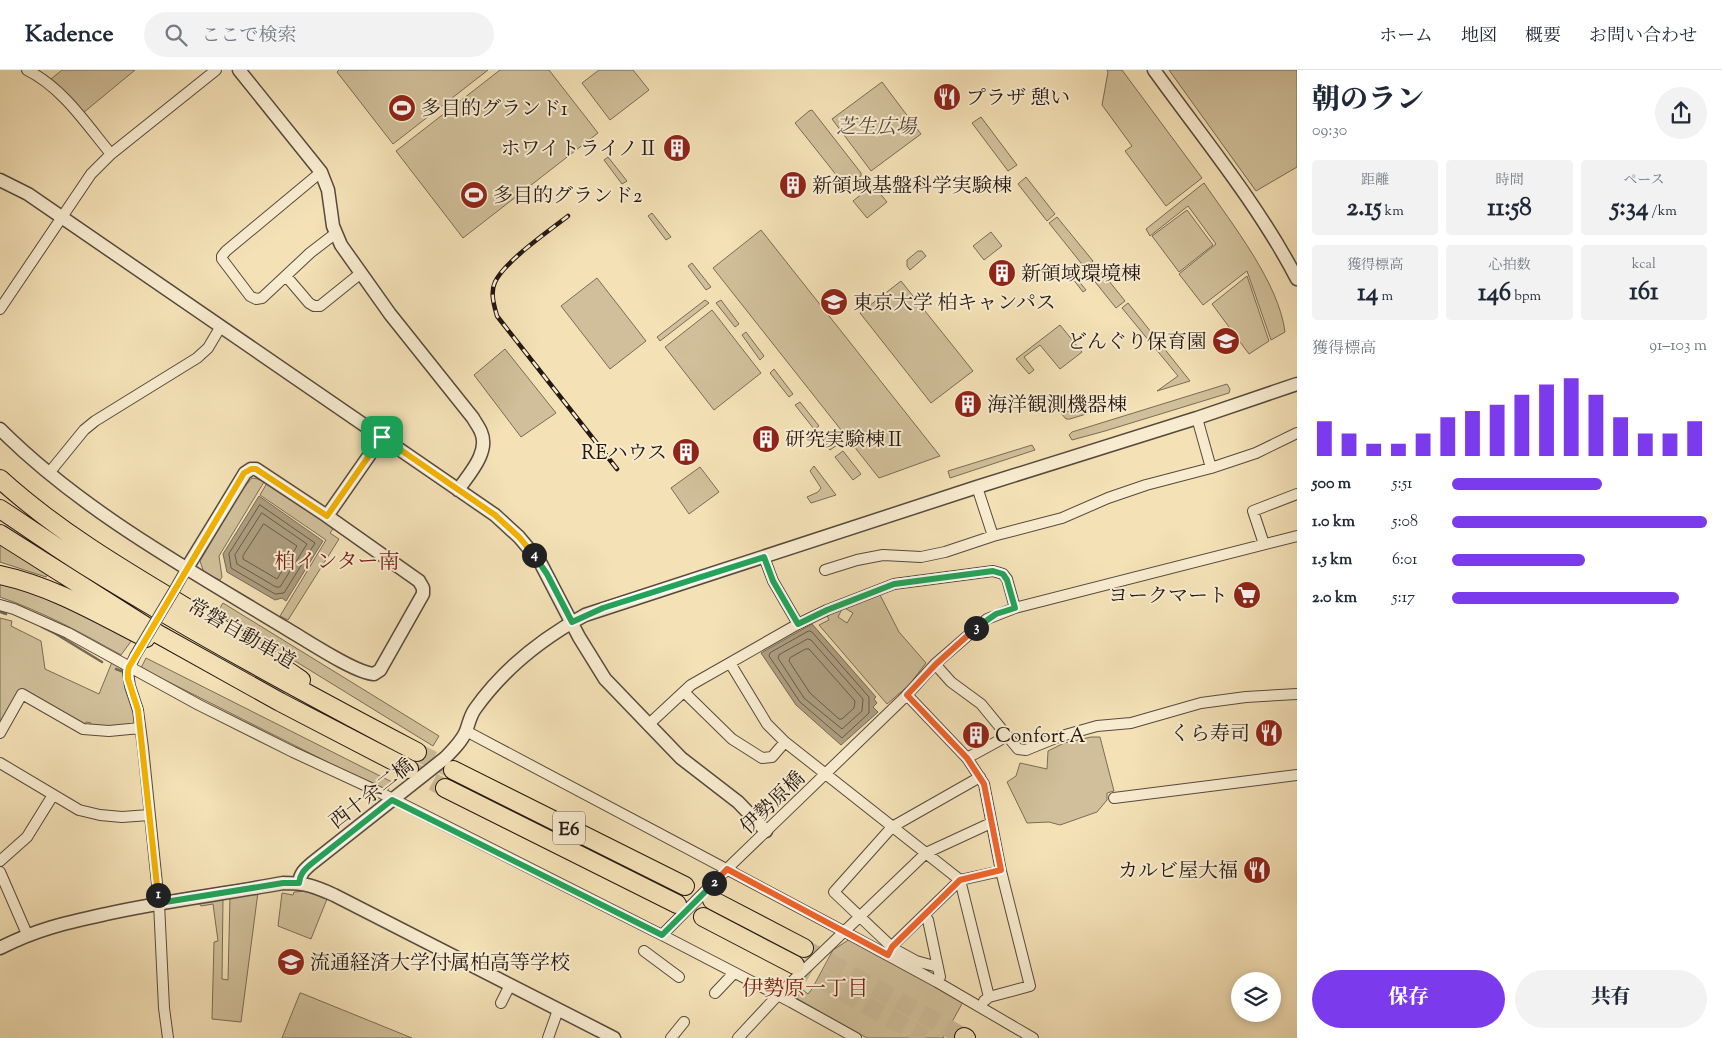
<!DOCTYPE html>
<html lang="ja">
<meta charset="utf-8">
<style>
:root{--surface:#fff;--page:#f2f2f3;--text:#1f2937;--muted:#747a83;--line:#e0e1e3;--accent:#7c3aed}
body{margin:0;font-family:"Sorts Mill Goudy","Noto Serif JP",serif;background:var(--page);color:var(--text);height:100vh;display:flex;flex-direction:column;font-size:19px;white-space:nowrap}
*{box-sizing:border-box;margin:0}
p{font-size:16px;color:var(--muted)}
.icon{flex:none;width:28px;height:28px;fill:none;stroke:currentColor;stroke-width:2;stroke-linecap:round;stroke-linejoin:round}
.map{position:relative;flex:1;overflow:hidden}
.panel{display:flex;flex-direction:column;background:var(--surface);width:425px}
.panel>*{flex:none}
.fabs{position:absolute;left:1231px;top:902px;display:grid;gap:10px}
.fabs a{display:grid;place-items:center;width:50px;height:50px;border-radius:50%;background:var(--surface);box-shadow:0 2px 8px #0003;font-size:25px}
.pin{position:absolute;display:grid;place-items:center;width:42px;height:42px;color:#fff;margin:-21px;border-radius:10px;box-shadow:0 2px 8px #0006}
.km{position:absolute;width:25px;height:25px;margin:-12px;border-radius:50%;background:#222;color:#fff;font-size:14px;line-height:25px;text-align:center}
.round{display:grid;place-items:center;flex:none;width:52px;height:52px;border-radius:26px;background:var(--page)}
.headline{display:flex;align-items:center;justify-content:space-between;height:85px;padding:0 15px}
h1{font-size:28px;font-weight:800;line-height:38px}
.metrics{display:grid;grid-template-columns:repeat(3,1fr);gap:8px;height:85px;padding:5px 15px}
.metrics div{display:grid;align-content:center;border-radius:5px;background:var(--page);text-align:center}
.metrics b{font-size:25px;font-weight:800}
.metrics small{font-size:14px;font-weight:400}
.metrics p{font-size:14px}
.chart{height:140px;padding:10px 15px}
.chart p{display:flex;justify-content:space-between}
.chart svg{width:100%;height:90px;margin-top:5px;stroke:var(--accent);stroke-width:6}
.button{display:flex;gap:10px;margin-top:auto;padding:10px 15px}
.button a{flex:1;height:58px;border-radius:30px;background:var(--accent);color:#fff;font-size:20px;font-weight:800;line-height:58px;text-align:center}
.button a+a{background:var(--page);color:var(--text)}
ul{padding:0 15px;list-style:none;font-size:16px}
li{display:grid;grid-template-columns:80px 60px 1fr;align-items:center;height:38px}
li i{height:12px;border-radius:6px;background:var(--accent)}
header{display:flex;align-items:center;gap:30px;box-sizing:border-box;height:70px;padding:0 25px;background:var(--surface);border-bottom:1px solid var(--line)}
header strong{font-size:24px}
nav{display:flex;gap:28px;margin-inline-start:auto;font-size:18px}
.search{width:350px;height:45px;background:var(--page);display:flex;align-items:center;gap:12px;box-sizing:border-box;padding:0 18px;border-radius:28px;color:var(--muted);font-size:19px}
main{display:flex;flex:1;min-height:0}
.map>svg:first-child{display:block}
</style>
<header>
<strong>Kadence</strong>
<div class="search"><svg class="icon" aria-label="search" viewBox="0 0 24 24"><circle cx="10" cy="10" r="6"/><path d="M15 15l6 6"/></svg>ここで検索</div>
<nav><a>ホーム</a><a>地図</a><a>概要</a><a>お問い合わせ</a></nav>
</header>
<main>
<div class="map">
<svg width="1297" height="968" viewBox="0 0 1297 968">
<rect width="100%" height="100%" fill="#f4e1b6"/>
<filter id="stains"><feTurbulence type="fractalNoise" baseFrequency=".004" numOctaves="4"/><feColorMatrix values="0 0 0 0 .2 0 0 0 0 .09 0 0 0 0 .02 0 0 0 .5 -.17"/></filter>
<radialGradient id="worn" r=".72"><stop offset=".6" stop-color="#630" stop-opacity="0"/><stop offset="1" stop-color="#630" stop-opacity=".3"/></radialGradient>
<path fill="#d0bf9a" stroke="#7a6c56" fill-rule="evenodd" d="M62 0H135L83 43 51 9Z
M339 0H488L393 74 337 2Z
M500 0H549L598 63 463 168 396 81Z
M599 0H633L649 20 610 50 582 13Z
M1107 0H1122L1202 108 1166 136 1125 81 1132 76 1102 35 1108 2Z
M1169 0H1297V97L1256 121Z
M882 12 921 64 871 101 832 49Z
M812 40 861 103V106L849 115 845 116 795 53 809 41Z
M981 47 1017 95 1008 101 972 53Z
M608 87 627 111 622 114 604 90Z
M1026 107 1055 144 1047 151 1018 114Z
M1204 113C1232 154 1279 213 1285 262L1271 270 1247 201 1203 235 1179 204 1216 174 1188 136 1150 166 1146 159Z
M873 115 887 132 867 148 853 131Z
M1187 140 1213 175 1179 202 1152 166Z
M652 143 671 167 666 170 648 146Z
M1057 147 1093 191 1085 198 1049 153Z
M761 160 940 386 879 408 713 198Z
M991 162 1002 176 984 190 973 176Z
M918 181H922L926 186 910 200 907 196V190Z
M692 193 711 217 706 220 688 196Z
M1097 196 1125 231 1116 238 1088 203Z
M1068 198 1086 220 1083 222 1066 200Z
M1247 206 1269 271 1249 284 1212 234Z
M597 208 646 271 610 299 561 236Z
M901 211 973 301 931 333 860 243Z
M705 230 709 233 660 271 657 267Z
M721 230 739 254 735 257 716 233Z
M1128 233 1190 311 1157 321 1178 306 1122 238Z
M712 240 761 303 714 340 665 277Z
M1060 255 1082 282 1060 299 1040 275 1024 287 1034 300 1029 304 1016 289Z
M746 262 764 286 760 290 742 265Z
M505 279 556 343 521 367 474 305Z
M774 299 793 324 789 327 770 303Z
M1227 314 1230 319 1229 323 1105 361 1072 370 1069 365 1072 362Z
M1049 326 1060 340 1064 338 1068 342 1076 336 1082 343 1111 334 1112 336 1070 349H1066L1047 327Z
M800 332 819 356 814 359 795 335Z
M828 363 837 375 830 380 822 368Z
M1032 375 1035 380 950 408 948 401Z
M843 381 861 404 853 410 835 387Z
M814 396 836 425 811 433 807 427 818 422 821 418 810 401Z
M700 397 719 422 689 444 671 418Z
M252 408 258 409 264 412 219 486 222 507 220 510 204 503 200 491 241 421Z
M267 413 335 456 330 463 339 469 288 550 280 546 326 470 260 425Z
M0 470 49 503 46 507 0 492Z
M0 511 40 518 132 570 121 585C82 563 43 542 0 527Z
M879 523 899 562 926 593 909 615 887 634 819 555 829 550 826 543ZM843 537 853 543 847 553 838 547Z
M223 533 439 666 433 676 217 543Z
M0 548 12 551 11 556 41 571 45 599 99 624 112 592 122 599 135 650 131 655 112 658 90 656 91 653 86 652 85 655 21 619 0 655Z
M146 588 392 712 387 722 141 598Z
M1091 667H1100L1114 721 1107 723V730L1097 742 1060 755 1049 752 1027 753 1007 712 1016 706 1020 693 1047 699 1048 681 1064 673Z
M305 821 327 829 311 869 278 856 282 823 293 825 294 822Z
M258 822 241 952 212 949 214 872 218 871 213 834 201 836 198 832 223 829 222 909 228 910 230 827Z
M850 869 963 932 943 968H867L796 928 803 920 808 924 812 919 833 880Z
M300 923H301L412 968H282Z"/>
<path fill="#ad9d7f" stroke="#766854" d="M259 426 323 471 286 531 282 528 275 530 227 502 223 484Z
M812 554 876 627 874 629 877 633 873 637 878 642 841 675 796 635 761 583Z"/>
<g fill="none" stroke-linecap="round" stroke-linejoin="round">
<path stroke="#685a49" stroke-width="1" d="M260 435 315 473 284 523 275 524 231 498 229 484Z
M262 443 307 474 280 517H276L237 494 235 485Z
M264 454 297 476 277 509 243 489V486Z
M809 561 812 562 869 627V643L842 668 800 632 769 586 770 583Z
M808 569 811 570 863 629 862 641 842 659 804 628 778 588 779 585Z
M806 579H809L855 631 854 638 842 649H839L810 623 789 591 790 588Z"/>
<path stroke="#766854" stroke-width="2.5" d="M0 542 6 544
M42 557 56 564 102 592
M116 599 124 602"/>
<path stroke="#cab995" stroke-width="18" stroke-dasharray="18 9" stroke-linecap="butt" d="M417 682 453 700
M409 699 445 718
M804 878 964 967
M795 895 925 968"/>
<g stroke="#574a3c" stroke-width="12">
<path id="minor" d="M27 0C63 18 86 54 111 84
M321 102 226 181 222 186V189L250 226 256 229 262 228 310 183 336 163
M286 206 309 233 314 236H320L361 203
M0 239 91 104 111 84 216 0
M1197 348 1211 398
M49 403 84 360 95 351 197 288 208 278 221 256
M977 417 993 466
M1264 474 1253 441 1297 424
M764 487 773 511 798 554
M825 500 857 490 883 485 921 487 945 482 993 466 1062 448 1108 428 1146 415 1211 398 1256 383 1297 363
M175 519 187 498
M0 535 14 539 68 563 199 635 293 682 375 720 662 865 791 932 856 968
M135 586 128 602 130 616 138 640 143 678 159 833 164 938 168 968
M730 593 767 654 785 672 960 810 989 927
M935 594 951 612 981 634 1018 679 1026 680 1058 667 1097 656 1131 653 1201 633 1246 627 1297 624
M684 622 732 669 762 688 772 687 785 672
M907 625 967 688 984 714 1001 801 1030 916 989 927 984 931
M648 655 691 615 798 554 827 540 894 514 993 501 1003 504 1007 509 1015 538
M466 661 845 862 937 912 1033 968
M0 663 22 624 83 659 109 661 140 658
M967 688 1000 670
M0 693 79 740 100 745 122 747 149 745
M1114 728 1297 705
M0 791 27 767 53 725
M0 802 27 864
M924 845 928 850 940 907 937 912
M662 865 733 793 907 625 935 594 987 549 1015 538 1297 466
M644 881 679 907
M890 882 891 877 960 810 1001 801
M938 897 916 891 894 879 834 822 892 757 980 707
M715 923 734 903
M501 933 510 915
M548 968 558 940
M671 968 684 952
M738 968 778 925 926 783 991 753"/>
</g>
<g stroke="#574a3c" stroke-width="15">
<path id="tertiary" d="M239 0 321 102 328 120 333 156 341 175 390 244 473 348C475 352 479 357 481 362 490 382 469 404 458 420
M1154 0C1203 68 1258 134 1297 209
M0 110 28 124 495 445 519 467 540 492 579 567 605 609 681 688 738 732 766 761
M0 359C82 441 188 499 287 559 306 570 355 603 374 604L380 600 423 524V518L419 511 327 446 256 399H251L245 403 187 498
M327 446 382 367
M299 813C300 804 304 800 311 794L445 688C453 680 462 671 466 661 469 653 470 646 475 639 504 598 541 569 585 545L977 417 1197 348 1297 314
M0 878C37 859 65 853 106 844 164 831 224 824 283 813 306 813 314 816 334 825L614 968"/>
</g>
<g stroke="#231813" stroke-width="20">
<path id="motorway" d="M0 409C89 490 203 541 301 610
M0 439C29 458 57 478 86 496 194 563 305 623 417 682
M0 464 158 564 280 632 409 699
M0 505C52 516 99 544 146 568
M453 700 685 816
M445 718 677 834
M712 830 804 878
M703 847 795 895
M964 967 966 968"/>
</g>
<use href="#minor" stroke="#f8ecd0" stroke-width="10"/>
<use href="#tertiary" stroke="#f8ecd0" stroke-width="12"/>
<use href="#motorway" stroke="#f4e1b6" stroke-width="18"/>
<g stroke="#231813" stroke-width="4.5">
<path id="rail" d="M568 146C549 161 505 191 495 212 490 223 494 235 497 246L617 399"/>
</g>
<use href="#rail" stroke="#f8ecd0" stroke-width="2.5" stroke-dasharray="8" stroke-linecap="butt"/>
<g stroke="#574a3c" stroke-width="12" stroke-linecap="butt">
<path id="minor-bridge" d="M135 586 175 519"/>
</g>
<use href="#minor-bridge" stroke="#f8ecd0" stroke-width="10"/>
</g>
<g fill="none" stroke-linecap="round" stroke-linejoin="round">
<g stroke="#fff" stroke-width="10">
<path id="split-1" d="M158 825 138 640 128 609V602L129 597 244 403 251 399H256L327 446 382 367"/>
</g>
<g stroke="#fff" stroke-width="10">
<path id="split-2" d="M158 825 159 833 283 813H299C300 804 304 800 311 794L392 730 662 865 714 813"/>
</g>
<g stroke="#fff" stroke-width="10">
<path id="split-3" d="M714 813 727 799 888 885 892 877 960 810 1001 800 984 714 967 688 907 625 936 594 976 558"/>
</g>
<g stroke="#fff" stroke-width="10">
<path id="split-4" d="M534 485 547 504 572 552 603 538 764 487 773 511 798 554 827 540 894 514 993 501 1003 504 1007 510 1015 538 996 544 976 558"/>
</g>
<g stroke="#fff" stroke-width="10">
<path id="split-5" d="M382 367 495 445 519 467 534 485"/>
</g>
<use href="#split-1" stroke="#f5b400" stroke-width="6"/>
<use href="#split-2" stroke="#22a559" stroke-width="6"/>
<use href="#split-3" stroke="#f0652b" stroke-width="6"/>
<use href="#split-4" stroke="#22a559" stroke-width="6"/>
<use href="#split-5" stroke="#f5b400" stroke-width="6"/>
</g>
<defs>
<g id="restaurant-disc" transform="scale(1.4375)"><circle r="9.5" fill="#8f2418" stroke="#f8ecd0"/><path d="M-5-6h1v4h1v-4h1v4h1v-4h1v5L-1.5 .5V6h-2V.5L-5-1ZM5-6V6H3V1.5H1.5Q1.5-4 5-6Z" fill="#fff"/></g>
<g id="stadium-disc" transform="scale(1.4375)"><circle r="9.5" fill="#8f2418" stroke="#f8ecd0"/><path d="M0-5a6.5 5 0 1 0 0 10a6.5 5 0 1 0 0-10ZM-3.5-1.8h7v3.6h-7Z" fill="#fff"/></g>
<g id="building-disc" transform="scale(1.4375)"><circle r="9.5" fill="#8f2418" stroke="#f8ecd0"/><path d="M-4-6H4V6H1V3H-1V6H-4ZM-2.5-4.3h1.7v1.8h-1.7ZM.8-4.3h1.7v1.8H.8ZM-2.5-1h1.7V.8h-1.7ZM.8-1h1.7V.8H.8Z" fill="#fff"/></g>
<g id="university-disc" transform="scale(1.4375)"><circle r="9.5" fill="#8f2418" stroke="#f8ecd0"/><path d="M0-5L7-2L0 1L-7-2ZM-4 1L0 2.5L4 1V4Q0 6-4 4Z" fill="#fff"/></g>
<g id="school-disc" transform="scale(1.4375)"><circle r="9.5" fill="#8f2418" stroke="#f8ecd0"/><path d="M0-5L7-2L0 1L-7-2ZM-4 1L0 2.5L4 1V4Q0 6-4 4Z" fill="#fff"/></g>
<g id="supermarket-disc" transform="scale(1.4375)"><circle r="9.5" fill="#8f2418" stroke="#f8ecd0"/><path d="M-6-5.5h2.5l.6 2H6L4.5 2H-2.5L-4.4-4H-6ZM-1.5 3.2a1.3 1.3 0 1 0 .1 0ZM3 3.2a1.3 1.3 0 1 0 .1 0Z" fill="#fff"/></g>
</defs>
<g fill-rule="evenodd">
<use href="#restaurant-disc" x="947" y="27"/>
<use href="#stadium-disc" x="402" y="38"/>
<use href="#building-disc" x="677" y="78"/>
<use href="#building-disc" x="793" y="115"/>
<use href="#stadium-disc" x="474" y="125"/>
<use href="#building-disc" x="1002" y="203"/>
<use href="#university-disc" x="834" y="232"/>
<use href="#school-disc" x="1226" y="271"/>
<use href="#building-disc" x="968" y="334"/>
<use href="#building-disc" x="766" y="369"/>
<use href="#building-disc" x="686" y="382"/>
<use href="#supermarket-disc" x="1247" y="525"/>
<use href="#restaurant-disc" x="1269" y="663"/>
<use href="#building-disc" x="976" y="665"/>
<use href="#restaurant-disc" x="1257" y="800"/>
<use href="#school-disc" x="291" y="892"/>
</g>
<g text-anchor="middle" stroke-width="4" stroke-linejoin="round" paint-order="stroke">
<rect fill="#f8ecd0" stroke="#63584c" stroke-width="1" x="553" y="741.5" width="32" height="33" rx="4"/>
<g font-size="19" font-weight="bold" fill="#231813">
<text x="569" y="765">E6</text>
</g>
<g font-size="20" fill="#231813" stroke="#f8ecd0" text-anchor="start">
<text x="966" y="34">プラザ 憩い</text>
<text x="421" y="45">多目的グランド1</text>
<text x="658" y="85" text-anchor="end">ホワイトライノⅡ</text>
<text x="812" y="122">新領域基盤科学実験棟</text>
<text x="493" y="132">多目的グランド2</text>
<text x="1021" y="210">新領域環境棟</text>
<text x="853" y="239">東京大学 柏キャンパス</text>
<text x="1207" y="278" text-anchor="end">どんぐり保育園</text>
<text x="987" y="341">海洋観測機器棟</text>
<text x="785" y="376">研究実験棟Ⅱ</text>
<text x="667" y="389" text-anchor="end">REハウス</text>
<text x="1228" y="532" text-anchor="end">ヨークマート</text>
<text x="1250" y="670" text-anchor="end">くら寿司</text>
<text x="995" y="672">Confort A</text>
<text x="1238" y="807" text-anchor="end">カルビ屋大福</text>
<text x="310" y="899">流通経済大学付属柏高等学校</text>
</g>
<g font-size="20" font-style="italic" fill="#574a3c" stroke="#f8ecd0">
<text x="876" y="63">芝生広場</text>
</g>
<g font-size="20" fill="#231813" stroke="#f8ecd0">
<text transform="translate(242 563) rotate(30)" y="7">常磐自動車道</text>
<text transform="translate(371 723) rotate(-38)" y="7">西十余二橋</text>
<text transform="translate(772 732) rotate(-44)" y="7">伊勢原橋</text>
</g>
<g font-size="21" fill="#7a1f14" stroke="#f8ecd0">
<text x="337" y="498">柏インター南</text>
<text x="805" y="925">伊勢原一丁目</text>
</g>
</g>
<rect width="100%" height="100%" filter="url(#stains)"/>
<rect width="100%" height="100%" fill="url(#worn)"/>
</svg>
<div class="fabs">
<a><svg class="icon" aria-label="layers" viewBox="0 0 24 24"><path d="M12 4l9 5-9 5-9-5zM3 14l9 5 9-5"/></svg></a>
</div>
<div class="pin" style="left:382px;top:367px;background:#1e9e55"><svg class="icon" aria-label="arrive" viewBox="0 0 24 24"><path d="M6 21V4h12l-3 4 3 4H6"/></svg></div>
<b class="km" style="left:158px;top:825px">1</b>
<b class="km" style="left:714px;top:813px">2</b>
<b class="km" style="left:976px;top:558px">3</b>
<b class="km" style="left:534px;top:485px">4</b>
</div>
<section class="panel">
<div class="headline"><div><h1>朝のラン</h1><p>09:30</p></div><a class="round"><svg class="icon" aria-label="share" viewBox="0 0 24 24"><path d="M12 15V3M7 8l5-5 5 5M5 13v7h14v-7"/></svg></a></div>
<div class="metrics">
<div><p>距離</p><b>2.15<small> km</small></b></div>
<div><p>時間</p><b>11:58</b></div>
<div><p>ペース</p><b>5:34<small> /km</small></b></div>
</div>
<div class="metrics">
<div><p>獲得標高</p><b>14<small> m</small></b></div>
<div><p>心拍数</p><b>146<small> bpm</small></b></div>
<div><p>kcal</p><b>161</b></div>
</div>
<div class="chart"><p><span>獲得標高</span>91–103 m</p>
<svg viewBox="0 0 160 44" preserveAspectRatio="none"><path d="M5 44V27M15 44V33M25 44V38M35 44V38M45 44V33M55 44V25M65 44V22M75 44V19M85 44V14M95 44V9M105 44V6M115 44V14M125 44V25M135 44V33M145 44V33M155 44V27"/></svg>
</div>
<ul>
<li><b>500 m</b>5:51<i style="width:59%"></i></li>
<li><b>1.0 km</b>5:08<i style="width:100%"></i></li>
<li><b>1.5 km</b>6:01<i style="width:52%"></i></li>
<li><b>2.0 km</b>5:17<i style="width:89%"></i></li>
</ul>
<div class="button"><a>保存</a><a>共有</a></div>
</section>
</main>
